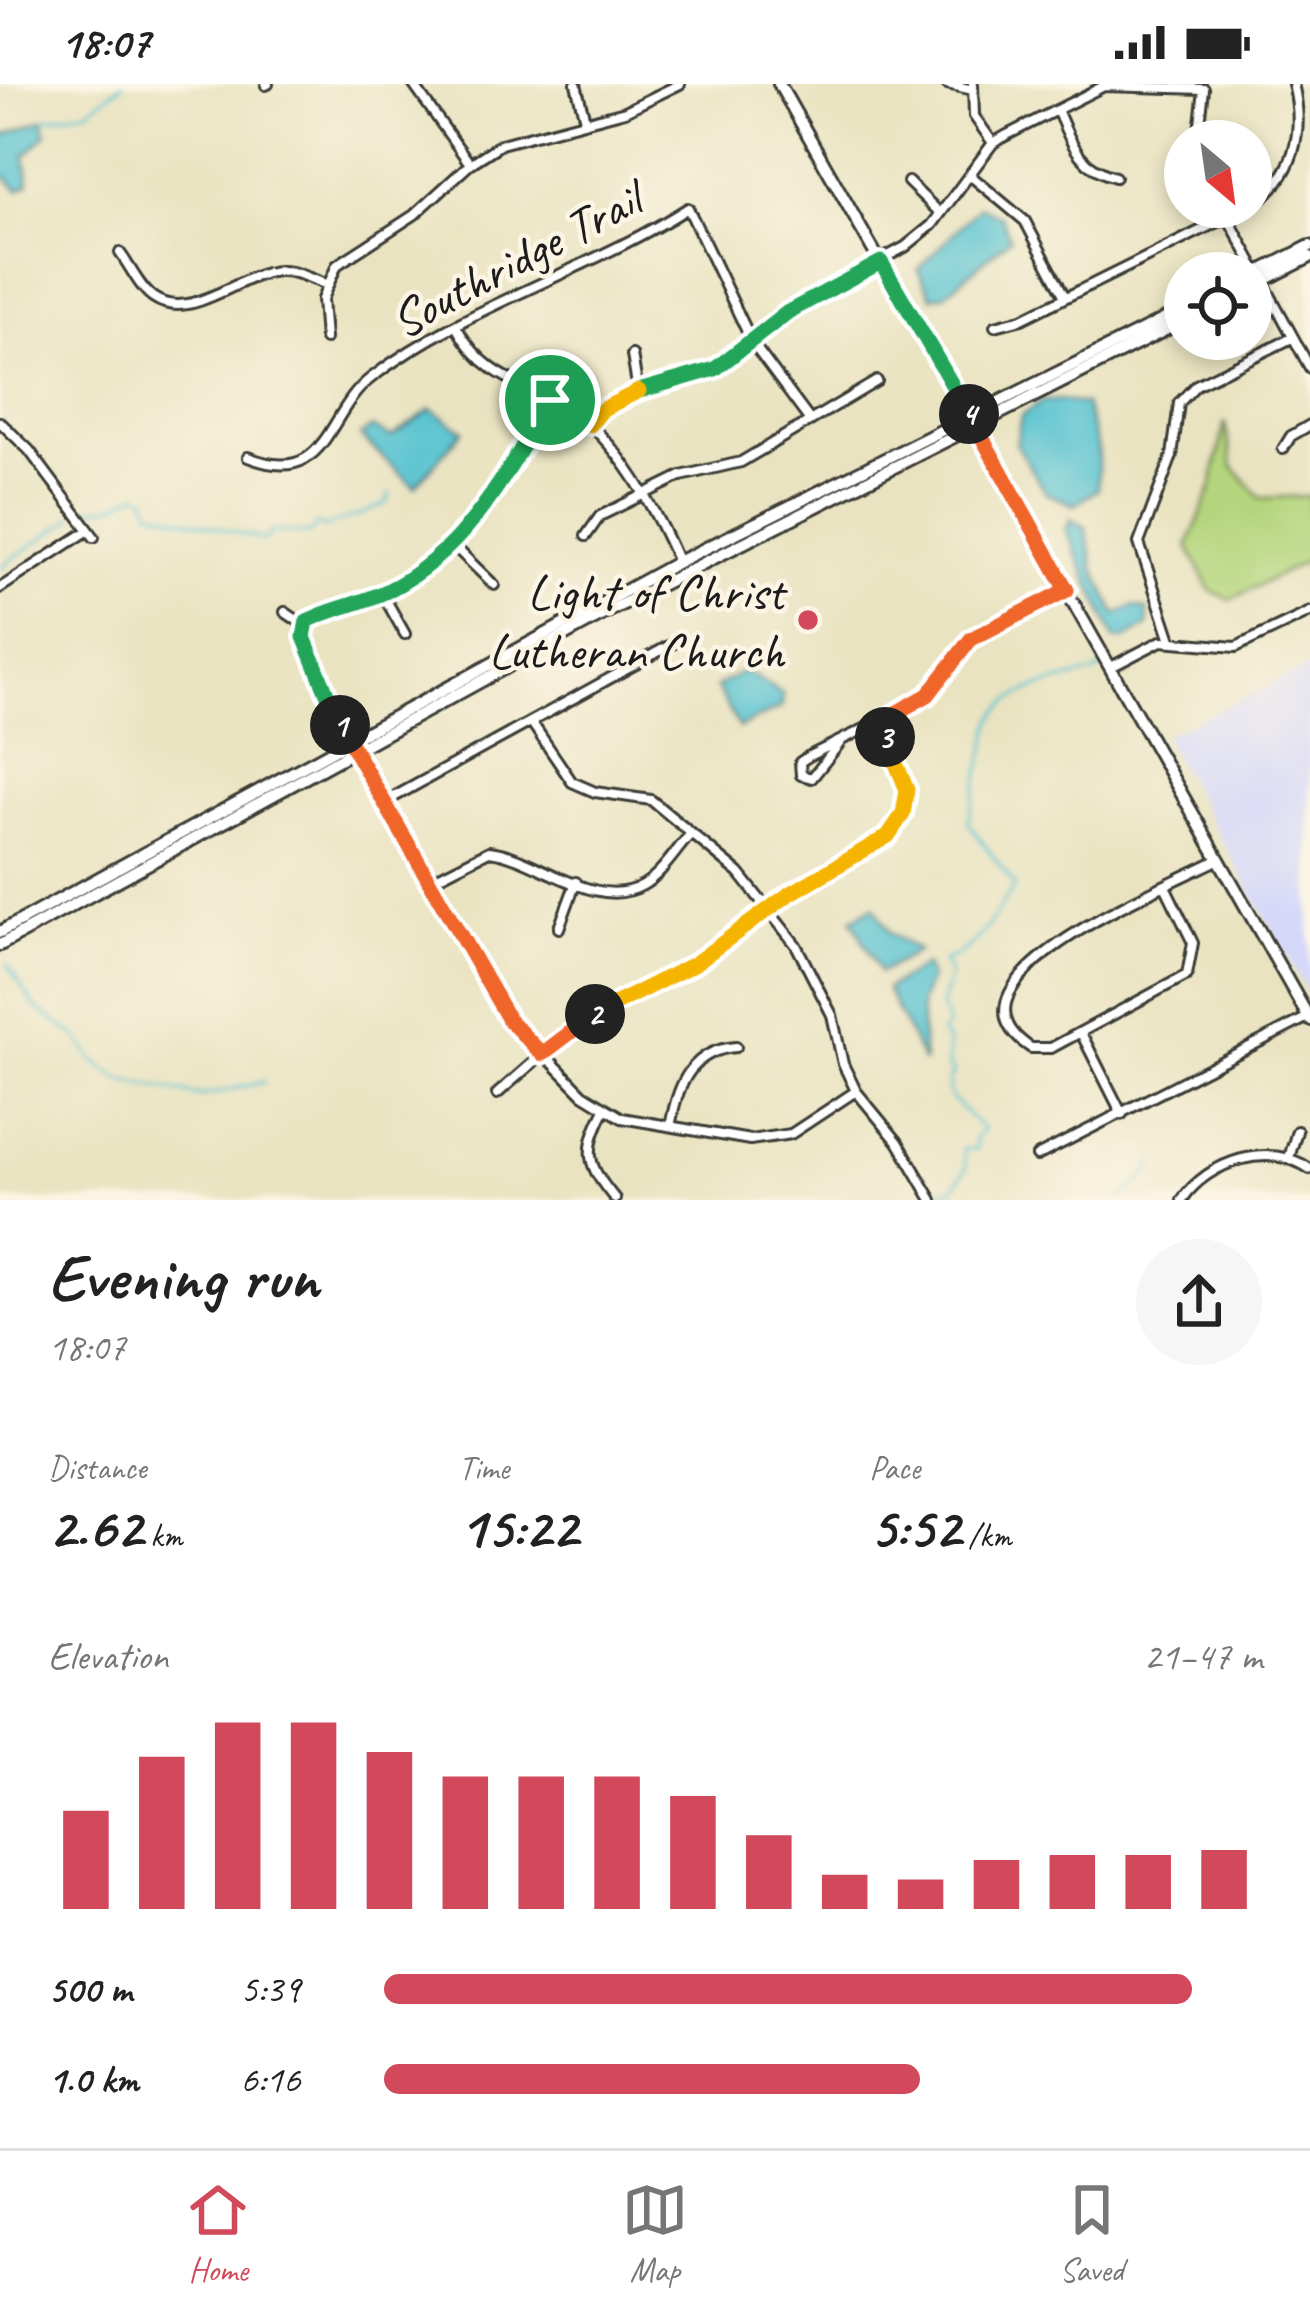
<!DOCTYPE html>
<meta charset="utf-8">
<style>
:root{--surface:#fff;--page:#f6f6f6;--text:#222;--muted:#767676;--line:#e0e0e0;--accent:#d1495b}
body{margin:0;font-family:Caveat,sans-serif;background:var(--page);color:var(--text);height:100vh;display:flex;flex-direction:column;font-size:45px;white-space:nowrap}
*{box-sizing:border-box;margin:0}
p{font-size:39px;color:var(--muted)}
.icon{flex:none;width:66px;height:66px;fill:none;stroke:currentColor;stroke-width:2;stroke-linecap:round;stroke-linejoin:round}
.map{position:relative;height:1116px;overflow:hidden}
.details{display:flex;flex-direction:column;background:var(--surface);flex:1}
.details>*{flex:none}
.needle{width:78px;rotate:151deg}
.controls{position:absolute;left:1164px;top:36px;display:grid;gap:24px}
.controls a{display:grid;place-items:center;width:108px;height:108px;border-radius:50%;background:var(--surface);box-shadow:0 6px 18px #0003;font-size:60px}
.pin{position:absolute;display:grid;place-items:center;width:102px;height:102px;color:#fff;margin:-51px;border:6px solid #fff;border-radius:50%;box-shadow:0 3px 12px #0007}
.km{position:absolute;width:60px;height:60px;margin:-30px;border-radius:50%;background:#222;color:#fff;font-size:33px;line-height:60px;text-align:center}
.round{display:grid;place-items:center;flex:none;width:126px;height:126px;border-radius:63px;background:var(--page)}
.head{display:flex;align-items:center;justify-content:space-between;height:204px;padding:0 48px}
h1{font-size:66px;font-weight:700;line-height:90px}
.metrics{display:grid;grid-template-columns:repeat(3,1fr);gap:18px;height:204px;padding:12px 48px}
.metrics div{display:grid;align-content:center}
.metrics b{font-size:60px;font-weight:700}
.metrics small{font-size:33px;font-weight:400}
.metrics p{font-size:33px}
.chart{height:336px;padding:24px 48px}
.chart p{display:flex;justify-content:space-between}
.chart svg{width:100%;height:216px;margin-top:12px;stroke:var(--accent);stroke-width:6}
ul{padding:0 48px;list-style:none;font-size:39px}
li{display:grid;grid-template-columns:192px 144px 1fr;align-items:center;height:90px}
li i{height:30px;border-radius:15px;background:var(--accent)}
.status{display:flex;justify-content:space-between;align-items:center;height:84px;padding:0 60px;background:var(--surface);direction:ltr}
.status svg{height:33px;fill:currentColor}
.menu{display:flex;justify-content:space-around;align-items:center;height:168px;border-top:3px solid var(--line);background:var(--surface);font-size:33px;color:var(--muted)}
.menu a{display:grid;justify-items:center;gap:6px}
.menu .selected{color:var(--accent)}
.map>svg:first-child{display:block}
</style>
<div class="status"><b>18:07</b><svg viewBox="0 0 49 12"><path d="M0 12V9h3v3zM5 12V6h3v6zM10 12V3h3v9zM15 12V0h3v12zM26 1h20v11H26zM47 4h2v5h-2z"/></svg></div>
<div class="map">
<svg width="1310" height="1116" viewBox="0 0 1310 1116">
<rect width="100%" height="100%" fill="#fcf5e5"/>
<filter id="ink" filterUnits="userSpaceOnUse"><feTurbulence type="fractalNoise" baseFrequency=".00833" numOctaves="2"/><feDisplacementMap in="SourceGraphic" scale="24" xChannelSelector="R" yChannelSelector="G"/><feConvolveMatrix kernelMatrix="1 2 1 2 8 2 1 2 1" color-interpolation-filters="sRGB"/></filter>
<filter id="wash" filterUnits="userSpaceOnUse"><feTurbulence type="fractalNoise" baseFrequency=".004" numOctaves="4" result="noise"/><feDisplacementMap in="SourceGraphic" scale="48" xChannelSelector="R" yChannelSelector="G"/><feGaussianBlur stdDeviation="2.7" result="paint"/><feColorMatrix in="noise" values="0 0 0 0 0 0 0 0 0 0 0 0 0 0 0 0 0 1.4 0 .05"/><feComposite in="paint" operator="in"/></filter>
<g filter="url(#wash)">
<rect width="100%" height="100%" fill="#e9e3c1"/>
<path fill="#d5d8f9" d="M1310 582V913L1163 652Z"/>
<path fill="#b4d57d" stroke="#68784c" stroke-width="3" d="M1225 338 1233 382 1260 414 1310 412V475L1230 516 1210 506 1188 462 1212 402Z"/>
<path fill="#56c2d0" stroke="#396f76" stroke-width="3" d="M44 35 46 51 25 72 29 100 19 106 0 87V53Z
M979 122 1000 132 1010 154 944 211 932 213 918 186Z
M1060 316 1085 321 1098 365V405L1075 421 1046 409 1016 361 1021 332 1043 317Z
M431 325 463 346 415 403 360 352 372 343 391 353Z
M1070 435 1086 443 1094 484 1116 530 1134 522 1147 526 1148 542 1124 556 1115 555 1066 447Z
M744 587 783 610 782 623 739 644 716 603Z
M874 822 890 849 918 867 880 889 852 835Z
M925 881 930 894 920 919 924 979 886 905Z"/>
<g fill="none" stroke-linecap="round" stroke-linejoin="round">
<path stroke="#56c2d0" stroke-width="3" d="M44 35 88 26 123 0
M83 426 113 422 138 409 147 413 151 426 265 456 272 447 309 450 318 440 324 444C348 433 366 431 388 418L389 409
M0 483 74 433
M7 881 36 924 77 953 93 976 120 996 201 1012 264 998
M939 1106 953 1105 966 1084 963 1065H976V1052L984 1046 950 1013 948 996 954 988 948 984V959L941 949 948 941 941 922 950 891 943 877C979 868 996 827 1015 802L968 738 992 638C1008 603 1064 598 1097 588L1102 582
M1120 1116 1146 1093 1154 1078"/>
</g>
</g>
<g filter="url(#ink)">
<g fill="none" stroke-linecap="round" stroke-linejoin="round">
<g stroke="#3b3a35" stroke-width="14">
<path id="street" d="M413 0 470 80
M576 0 585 36
M947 0 973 6
M973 0 974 32 993 59
M266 1 268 0
M1057 26C1072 59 1077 82 1115 93
M1198 57 1204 5
M971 92 1025 137 1065 213
M908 98 940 129
M1251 121C1295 95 1305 47 1293 0
M1222 123 1310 284
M120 169C130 182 140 205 154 214 191 239 240 189 279 187 294 186 311 195 325 200
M995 242 1022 235 1248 123
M457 244C492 307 545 299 592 343 629 377 658 432 678 478
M325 255 322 215 337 181 414 131 470 80 501 60 625 27 680 0
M632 271 638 307
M0 338 29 366 94 453
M590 341 603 325 638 307 724 280 807 215 905 163 932 141 993 59 1007 51 1104 2 1204 5
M1283 365 1291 352 1310 341
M248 373C329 405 325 329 371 294 464 222 589 187 688 124L753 260 808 334
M586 452 600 432 681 392 741 378 877 297
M453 461 494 501
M0 504 89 446
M382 509 405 550
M285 528 304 541
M304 541 319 595 356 673 501 926 583 1010 622 1034 750 1056 791 1050 856 1007
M304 541C326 519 370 516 398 501 472 458 508 387 550 316
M1171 556 1139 459 1172 372 1179 319 1196 301 1292 254
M1111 583 1161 557 1236 563 1310 528
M532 639 572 698 595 708 651 716 739 789 796 861 832 931 843 980 856 1007 898 1058 932 1116
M843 655 812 694 801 691 800 678 809 672 921 617 971 555 1066 507
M383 719 674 559
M428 798 489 767C537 772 595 829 643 801 661 791 675 767 689 752
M1166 804 1193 859 1187 891 1051 964H1031C925 896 1176 799 1219 775
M559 844 576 798
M1081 949 1122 1030
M497 1010 577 940 694 880 788 811 888 752 903 730 907 706 878 639
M604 1027C583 1068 587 1081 615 1115
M671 1038C678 1000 692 966 736 963
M1037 1072 1308 933
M1289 1074 1297 1047
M1182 1116C1208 1077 1270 1057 1310 1085"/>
</g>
<g stroke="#3b3a35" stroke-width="16">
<path id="secondary" d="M779 0 1310 936
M1251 192 1310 162
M1251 203 1310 173
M0 848 678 478 1185 225
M0 861 611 526 1185 236"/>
</g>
<use href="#street" stroke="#fff" stroke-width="8"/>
<use href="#secondary" stroke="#fff" stroke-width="10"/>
</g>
</g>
<g fill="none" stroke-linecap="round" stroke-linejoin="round" filter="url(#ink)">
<g stroke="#fff" stroke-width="24">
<path id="split-1" d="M340 641 304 553 307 537C332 524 361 520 387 507 467 467 506 390 550 316"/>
</g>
<g stroke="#fff" stroke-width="24">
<path id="split-2" d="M340 641 509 936 542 970 595 930"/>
</g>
<g stroke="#fff" stroke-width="24">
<path id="split-3" d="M595 930 694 880 788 811 888 752 903 730 907 706 885 653"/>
</g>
<g stroke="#fff" stroke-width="24">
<path id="split-4" d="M885 653 878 639 928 611 971 555 1067 506 969 330"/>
</g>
<g stroke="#fff" stroke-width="24">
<path id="split-5" d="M639 307 715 285 788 228 881 178 969 330"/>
</g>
<g stroke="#fff" stroke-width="24">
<path id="split-6" d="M550 316 590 341 603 325 639 307"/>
</g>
<use href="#split-1" stroke="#22a559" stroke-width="15"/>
<use href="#split-2" stroke="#f0652b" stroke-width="15"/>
<use href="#split-3" stroke="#f5b400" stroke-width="15"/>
<use href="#split-4" stroke="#f0652b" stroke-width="15"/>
<use href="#split-5" stroke="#22a559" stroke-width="15"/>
<use href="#split-6" stroke="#f5b400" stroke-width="15"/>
</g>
<circle fill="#d1495b" stroke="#fcf5e5" stroke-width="4.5" cx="808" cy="536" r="12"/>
<g text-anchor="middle" stroke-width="9" stroke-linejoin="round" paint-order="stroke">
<g font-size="51" fill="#1c1c1c" stroke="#fcf5e5">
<text transform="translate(515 175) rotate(-28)" y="18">Southridge Trail</text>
</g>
<g font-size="51" fill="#1c1c1c" stroke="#fcf5e5" text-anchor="end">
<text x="784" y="525">Light of Christ<tspan x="784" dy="59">Lutheran Church</tspan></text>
</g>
</g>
</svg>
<div class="controls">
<a><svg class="needle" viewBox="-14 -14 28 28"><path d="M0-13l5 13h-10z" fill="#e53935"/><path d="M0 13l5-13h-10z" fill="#767676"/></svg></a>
<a><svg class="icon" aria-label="locate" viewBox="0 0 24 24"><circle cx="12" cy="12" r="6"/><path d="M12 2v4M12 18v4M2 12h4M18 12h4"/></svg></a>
</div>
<div class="pin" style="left:550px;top:316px;background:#1e9e55"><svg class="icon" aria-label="arrive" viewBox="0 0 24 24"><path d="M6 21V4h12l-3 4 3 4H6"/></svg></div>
<b class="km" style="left:340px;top:641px">1</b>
<b class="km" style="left:595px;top:930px">2</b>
<b class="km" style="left:885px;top:653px">3</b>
<b class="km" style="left:969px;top:330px">4</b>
</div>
<section class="details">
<div class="head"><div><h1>Evening run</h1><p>18:07</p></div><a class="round"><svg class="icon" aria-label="share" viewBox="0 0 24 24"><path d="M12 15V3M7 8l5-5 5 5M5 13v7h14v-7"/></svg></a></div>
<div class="metrics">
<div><p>Distance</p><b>2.62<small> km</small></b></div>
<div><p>Time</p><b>15:22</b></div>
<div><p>Pace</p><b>5:52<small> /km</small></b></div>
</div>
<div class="chart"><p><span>Elevation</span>21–47 m</p>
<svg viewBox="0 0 160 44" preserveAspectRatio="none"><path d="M5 44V24M15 44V13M25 44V6M35 44V6M45 44V12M55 44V17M65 44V17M75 44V17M85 44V21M95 44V29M105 44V37M115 44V38M125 44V34M135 44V33M145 44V33M155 44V32"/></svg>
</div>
<ul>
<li><b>500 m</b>5:39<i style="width:92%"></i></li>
<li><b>1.0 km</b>6:16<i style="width:61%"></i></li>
</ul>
</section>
<nav class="menu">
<a class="selected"><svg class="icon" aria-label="home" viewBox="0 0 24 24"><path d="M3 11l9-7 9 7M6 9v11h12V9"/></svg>Home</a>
<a><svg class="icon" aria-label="map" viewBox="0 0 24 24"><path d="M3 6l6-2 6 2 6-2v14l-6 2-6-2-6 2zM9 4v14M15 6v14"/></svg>Map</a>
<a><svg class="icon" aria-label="saved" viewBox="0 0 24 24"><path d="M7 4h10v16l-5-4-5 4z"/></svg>Saved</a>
</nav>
